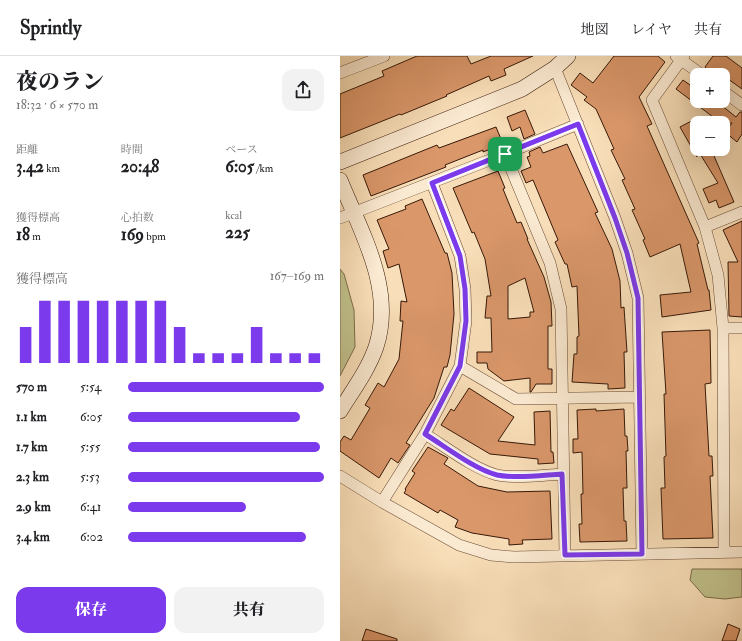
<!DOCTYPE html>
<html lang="ja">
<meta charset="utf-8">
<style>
:root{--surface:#fff;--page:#f2f2f2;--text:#202124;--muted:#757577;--line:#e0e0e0;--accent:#7c3aed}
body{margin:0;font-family:"IM FELL Double Pica","Noto Serif JP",serif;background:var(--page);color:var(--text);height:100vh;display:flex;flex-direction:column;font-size:15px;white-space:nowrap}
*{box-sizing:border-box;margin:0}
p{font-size:13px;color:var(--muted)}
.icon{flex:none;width:22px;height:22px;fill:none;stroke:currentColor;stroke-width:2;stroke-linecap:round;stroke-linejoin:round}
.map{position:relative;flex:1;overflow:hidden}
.drawer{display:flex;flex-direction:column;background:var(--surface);width:340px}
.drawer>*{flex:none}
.buttons{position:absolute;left:350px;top:12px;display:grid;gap:8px}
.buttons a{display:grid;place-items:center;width:40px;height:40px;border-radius:8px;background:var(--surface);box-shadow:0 4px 16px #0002;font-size:20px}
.pin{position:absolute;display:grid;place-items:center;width:34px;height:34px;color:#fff;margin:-17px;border-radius:8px;box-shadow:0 2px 6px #0006}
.round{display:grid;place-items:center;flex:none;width:42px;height:42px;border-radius:12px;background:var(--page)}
.headline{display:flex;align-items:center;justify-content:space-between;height:68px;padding:0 16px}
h1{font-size:22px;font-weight:800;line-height:30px}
.metrics{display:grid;grid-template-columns:repeat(3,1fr);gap:6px;height:68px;padding:4px 16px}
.metrics div{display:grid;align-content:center}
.metrics b{font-size:17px;font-weight:800}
.metrics small{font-size:11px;font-weight:400}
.metrics p{font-size:11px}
.chart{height:112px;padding:8px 16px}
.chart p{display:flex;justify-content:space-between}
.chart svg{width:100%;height:72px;margin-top:4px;stroke:var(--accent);stroke-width:6}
.action{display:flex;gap:8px;margin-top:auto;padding:8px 16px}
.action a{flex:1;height:46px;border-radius:12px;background:var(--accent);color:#fff;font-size:16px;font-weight:800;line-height:46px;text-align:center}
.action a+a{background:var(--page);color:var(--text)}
ul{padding:0 16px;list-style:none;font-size:13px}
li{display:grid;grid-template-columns:64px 48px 1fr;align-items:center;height:30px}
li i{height:10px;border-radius:5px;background:var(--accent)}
header{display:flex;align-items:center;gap:24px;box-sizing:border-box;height:56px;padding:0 20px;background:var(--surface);border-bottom:1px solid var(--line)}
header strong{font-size:19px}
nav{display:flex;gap:22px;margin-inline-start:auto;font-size:14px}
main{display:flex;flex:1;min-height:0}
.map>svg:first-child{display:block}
</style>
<header>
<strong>Sprintly</strong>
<nav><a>地図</a><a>レイヤ</a><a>共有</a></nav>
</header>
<main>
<section class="drawer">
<div class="headline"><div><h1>夜のラン</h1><p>18:32 · 6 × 570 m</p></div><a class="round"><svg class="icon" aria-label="share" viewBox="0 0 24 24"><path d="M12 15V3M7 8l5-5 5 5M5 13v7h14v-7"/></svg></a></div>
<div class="metrics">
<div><p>距離</p><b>3.42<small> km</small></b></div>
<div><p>時間</p><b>20:48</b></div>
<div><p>ペース</p><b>6:05<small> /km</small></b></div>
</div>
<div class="metrics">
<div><p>獲得標高</p><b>18<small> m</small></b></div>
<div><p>心拍数</p><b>169<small> bpm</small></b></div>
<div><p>kcal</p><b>225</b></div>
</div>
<div class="chart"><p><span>獲得標高</span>167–169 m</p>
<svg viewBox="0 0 160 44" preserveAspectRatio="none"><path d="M5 44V22M15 44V6M25 44V6M35 44V6M45 44V6M55 44V6M65 44V6M75 44V6M85 44V22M95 44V38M105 44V38M115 44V38M125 44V22M135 44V38M145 44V38M155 44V38"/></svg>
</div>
<ul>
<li><b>570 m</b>5:54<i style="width:100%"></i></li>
<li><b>1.1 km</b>6:05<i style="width:88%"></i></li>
<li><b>1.7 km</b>5:55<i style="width:98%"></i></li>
<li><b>2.3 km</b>5:53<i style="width:100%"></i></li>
<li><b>2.9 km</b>6:41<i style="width:60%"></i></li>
<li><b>3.4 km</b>6:02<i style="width:91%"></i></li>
</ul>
<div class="action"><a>保存</a><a>共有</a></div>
</section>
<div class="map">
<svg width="402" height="585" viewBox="0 0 402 585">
<rect width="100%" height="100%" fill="#f9dfb9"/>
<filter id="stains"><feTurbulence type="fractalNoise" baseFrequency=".005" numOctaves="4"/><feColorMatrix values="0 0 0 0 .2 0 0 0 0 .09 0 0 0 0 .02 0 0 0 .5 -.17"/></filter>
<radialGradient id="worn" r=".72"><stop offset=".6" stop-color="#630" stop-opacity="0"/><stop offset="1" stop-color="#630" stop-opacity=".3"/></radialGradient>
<path fill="#c1c18c" stroke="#7c6c4a" d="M0 213 4 218 14 254 15 291 0 320Z
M352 513H402V541L385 543 365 541 350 524Z"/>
<path fill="#da976a" stroke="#371808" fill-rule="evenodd" d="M77 0H127L131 8 151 0H193L164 13 166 19 151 25 149 20 106 39 107 40 90 47 61 59 60 58 0 82V38L44 20 42 15Z
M274 0H318L325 6 299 41 312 68 307 70 359 187 357 188 368 234H369L371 254 322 261 320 239 351 236 340 188 310 201 303 184 305 183 292 154 295 153 282 124 285 123 271 94 274 93 256 53 244 44 247 41 231 29 240 17 253 27Z
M373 0H386L402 12V33L377 15 374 19 365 11Z
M343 24 357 34V45H376L396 61 400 56H402V78L397 86 385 76 392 67H381L336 33Z
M185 54 195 78 184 83 180 71 172 75 167 61Z
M357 62V93H371L394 146 379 152 376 144 369 147 363 133 378 127 357 93V101L340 71Z
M156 71 163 88 143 96V94L105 109 106 111 31 140 23 119 97 89 99 92Z
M227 88 258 156 255 157 272 193 280 225 281 252 284 251 287 296H284L285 332 268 333V328L232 326 234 298H237V281L239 280 237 230 232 231 227 208H225L215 186 218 184 193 124 186 127 181 115 191 111 187 101 190 100 189 96 200 91 203 97Z
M158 115 165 132 163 133 177 167 181 166 188 183H187L204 221 211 246 212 270H208V313H212V328H196L191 336H190V322L164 325 148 313 147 307H137V296H152L151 262H145L147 240H151L145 203 134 176 132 177 113 132ZM185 222 194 256H190V261L168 263V230Z
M82 143 105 197H107L112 217 114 258 110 299 107 311H104L94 342 66 387 70 389 58 407 51 402 39 422 0 395V386L4 380 11 384 30 352 25 349 38 327 44 331 59 303 63 265H60L61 245 67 246 59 208 48 212 43 195 49 193 37 164 66 153 65 150Z
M402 165V261L389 260 388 206H398L383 174Z
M370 274 371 327 365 328 369 400H372L373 420H370L373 482 323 483 321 432H325L324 401 326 400 324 338H326L322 276Z
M129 332 174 361 158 385 195 389 194 356 210 355 211 396H213L214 407 198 408V403L150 398 101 369 111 353 114 355Z
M256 353V355L284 353 285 380H287L288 395H286L287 432H283L284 465H286L287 485 240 486 239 468H242L241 438H243L242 396 233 397V383H238L237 354Z
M88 391 108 402 104 408 138 430 167 436 210 435 212 483 182 484 183 488 169 489V483L132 477 115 471 118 464 100 454 98 457 64 437 66 434 65 433 75 417 72 415Z
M388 568 400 573 396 585H382Z
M26 573 57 583V585H22Z"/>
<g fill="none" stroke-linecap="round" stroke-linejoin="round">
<g stroke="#684a34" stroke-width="12">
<path id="street" d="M336 0 362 19
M344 0 312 44 365 171 378 219 383 272 384 496
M215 12 275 162 287 197 298 242 302 498
M0 17 44 0
M383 35 402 49
M165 98 210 207 221 253 225 499
M0 162 165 98 238 68
M365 171 402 156
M383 272H402
M120 310 176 343 299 341
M85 378C106 391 134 413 157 419 175 423 204 419 222 418
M0 420 42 446 119 489 151 499 174 501 402 496
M42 446 85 378 120 310 126 265 125 233 120 200 92 127"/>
</g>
<g stroke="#371808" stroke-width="16">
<path id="secondary" d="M0 106 182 33 215 12 228 0
M0 124C21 176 55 233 36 291 28 314 13 334 0 355"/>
</g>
<use href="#street" stroke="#fbead2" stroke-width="11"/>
<use href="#secondary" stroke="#fbead2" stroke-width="15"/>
</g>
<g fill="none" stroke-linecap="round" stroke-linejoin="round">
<g stroke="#fff" stroke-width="8">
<path id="route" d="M238 68 275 162 287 197 298 242 302 498 225 499 222 418C204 419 175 423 157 419 134 413 106 391 85 378L120 310 126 265 125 233 120 200 92 127Z"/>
</g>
<use href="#route" stroke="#7c3aed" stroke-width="5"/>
</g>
<rect width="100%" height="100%" filter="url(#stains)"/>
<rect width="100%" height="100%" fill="url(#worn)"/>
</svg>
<div class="buttons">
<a>+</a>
<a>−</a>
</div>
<div class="pin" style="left:165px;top:98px;background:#1e9e55"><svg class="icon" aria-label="arrive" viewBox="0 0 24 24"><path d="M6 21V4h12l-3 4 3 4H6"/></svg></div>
</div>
</main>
